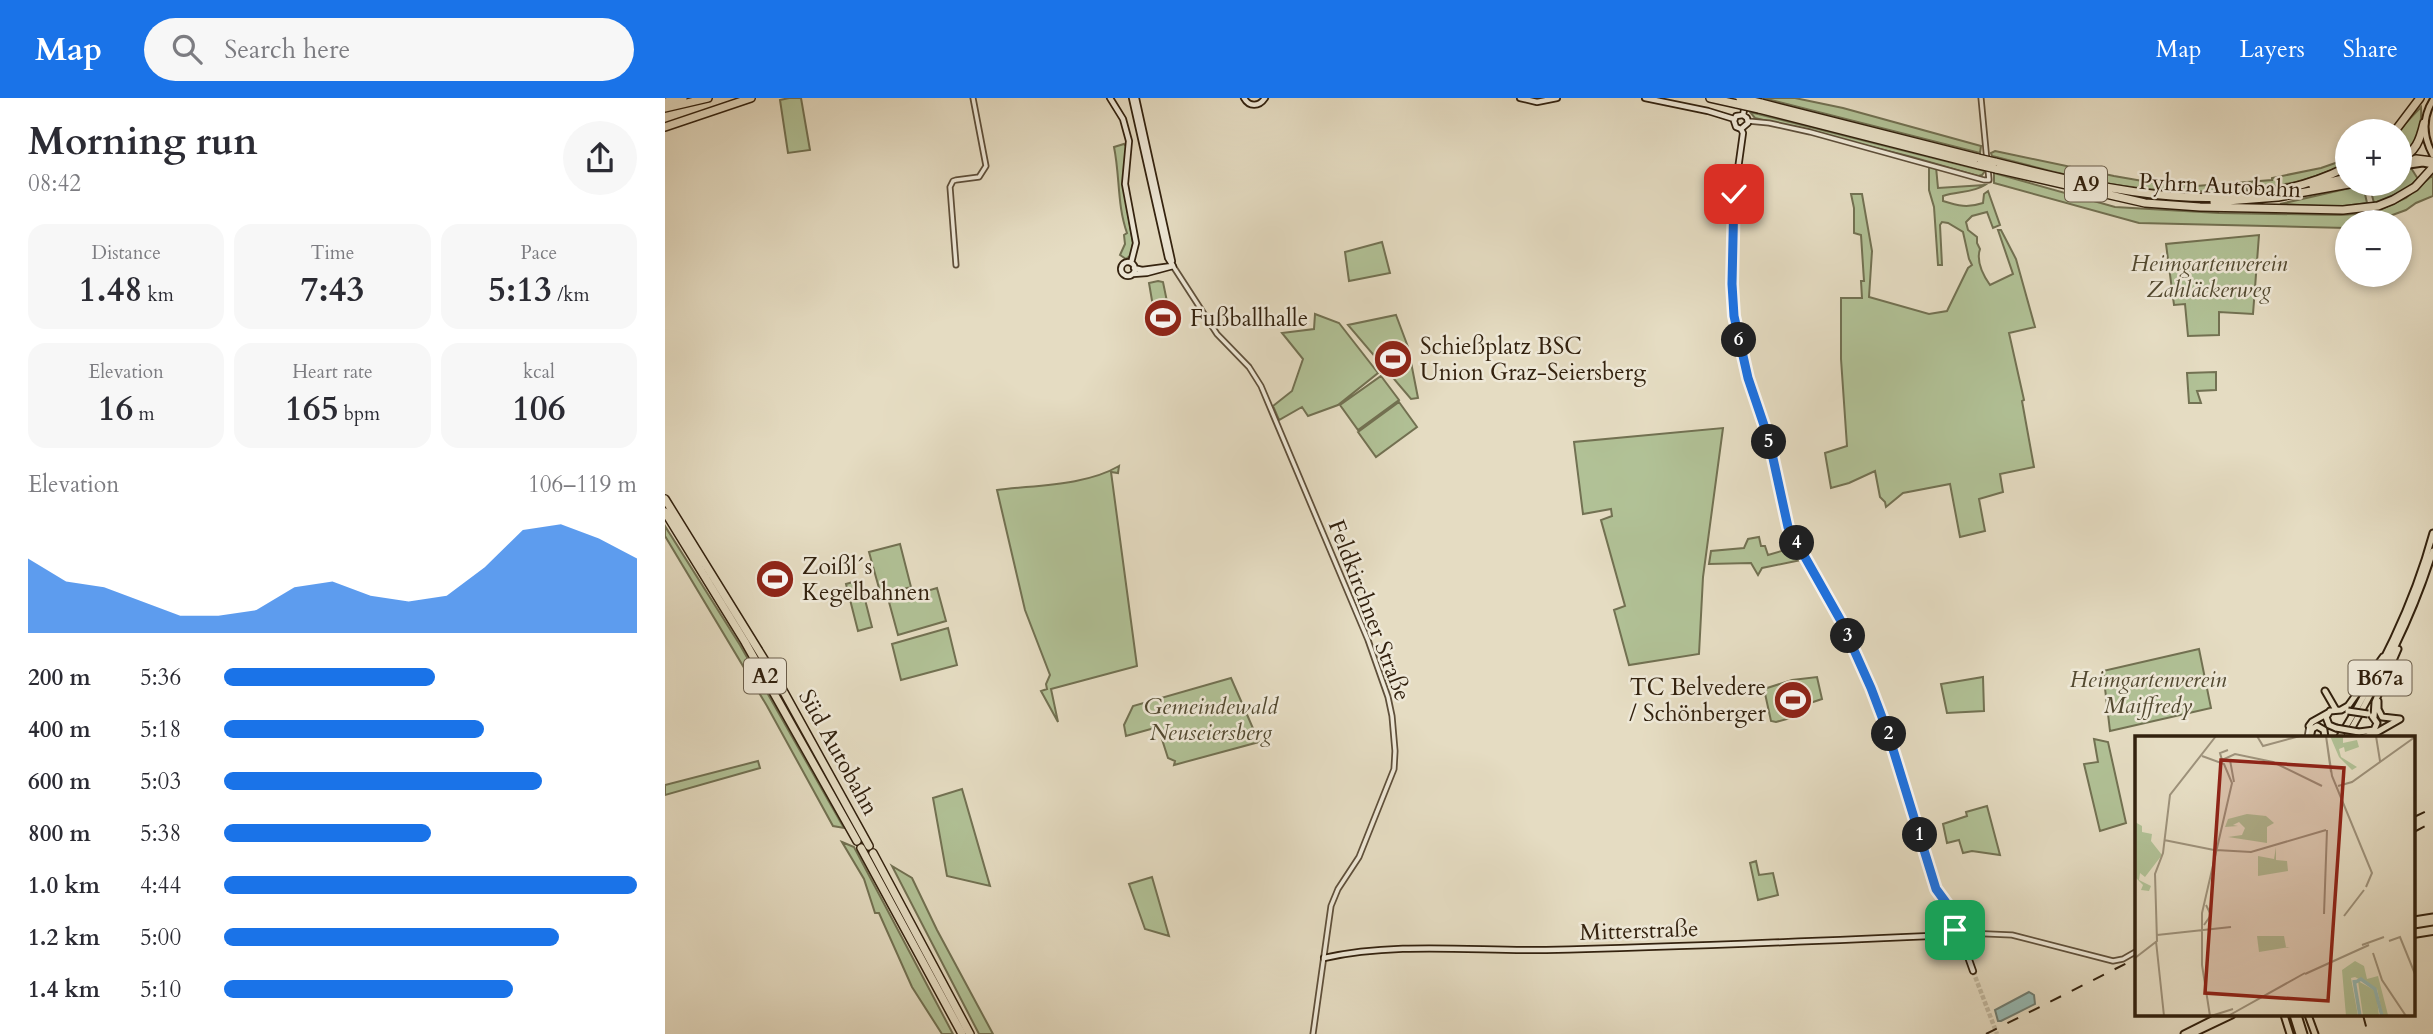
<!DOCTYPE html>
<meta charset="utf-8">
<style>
:root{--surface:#fff;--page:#f7f7f7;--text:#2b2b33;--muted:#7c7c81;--accent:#1a73e8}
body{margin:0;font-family:Cardo,serif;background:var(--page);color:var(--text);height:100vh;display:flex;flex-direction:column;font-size:26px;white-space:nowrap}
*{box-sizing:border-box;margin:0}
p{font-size:23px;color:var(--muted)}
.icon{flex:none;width:38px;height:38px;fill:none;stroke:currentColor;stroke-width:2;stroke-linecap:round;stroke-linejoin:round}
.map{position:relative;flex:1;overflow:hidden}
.sheet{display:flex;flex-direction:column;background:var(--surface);width:665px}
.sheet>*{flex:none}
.controls{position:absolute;left:1670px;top:21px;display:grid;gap:14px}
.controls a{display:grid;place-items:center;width:77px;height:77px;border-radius:50%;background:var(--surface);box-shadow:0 4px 10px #0003;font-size:35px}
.pin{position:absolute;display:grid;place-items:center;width:60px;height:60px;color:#fff;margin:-30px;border-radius:14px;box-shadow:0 4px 10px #0006}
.km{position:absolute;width:35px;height:35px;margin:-18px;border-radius:50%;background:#222;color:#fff;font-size:19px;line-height:35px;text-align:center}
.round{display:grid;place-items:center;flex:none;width:74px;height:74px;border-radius:37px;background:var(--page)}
.head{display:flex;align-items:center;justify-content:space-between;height:119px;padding:0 28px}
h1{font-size:38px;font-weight:700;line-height:52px}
.figures{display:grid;grid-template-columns:repeat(3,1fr);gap:10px;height:119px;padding:7px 28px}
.figures div{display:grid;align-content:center;border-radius:18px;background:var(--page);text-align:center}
.figures b{font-size:35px;font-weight:700}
.figures small{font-size:19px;font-weight:400}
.figures p{font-size:19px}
.chart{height:196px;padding:14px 28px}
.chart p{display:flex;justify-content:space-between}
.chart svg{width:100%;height:126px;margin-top:7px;fill:var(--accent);opacity:.7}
ul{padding:0 28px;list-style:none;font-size:23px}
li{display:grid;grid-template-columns:112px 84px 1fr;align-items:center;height:52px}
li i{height:18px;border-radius:9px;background:var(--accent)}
header{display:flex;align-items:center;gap:42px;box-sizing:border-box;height:98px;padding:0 35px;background:var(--accent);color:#fff}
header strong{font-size:33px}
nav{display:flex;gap:38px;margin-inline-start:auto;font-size:24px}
.search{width:490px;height:63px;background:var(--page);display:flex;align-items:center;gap:18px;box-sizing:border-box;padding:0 24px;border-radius:38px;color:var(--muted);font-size:26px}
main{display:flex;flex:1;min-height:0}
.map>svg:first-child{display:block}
</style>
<header>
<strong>Map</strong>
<div class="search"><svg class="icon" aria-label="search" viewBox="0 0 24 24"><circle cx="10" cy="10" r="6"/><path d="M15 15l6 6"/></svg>Search here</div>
<nav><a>Map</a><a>Layers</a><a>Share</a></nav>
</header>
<main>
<section class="sheet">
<div class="head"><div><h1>Morning run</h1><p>08:42</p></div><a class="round"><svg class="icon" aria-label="share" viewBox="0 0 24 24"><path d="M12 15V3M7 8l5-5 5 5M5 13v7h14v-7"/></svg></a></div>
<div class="figures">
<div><p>Distance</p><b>1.48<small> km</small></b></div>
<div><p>Time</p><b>7:43</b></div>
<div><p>Pace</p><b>5:13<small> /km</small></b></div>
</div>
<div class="figures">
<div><p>Elevation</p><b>16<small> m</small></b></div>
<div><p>Heart rate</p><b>165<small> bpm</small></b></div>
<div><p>kcal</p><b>106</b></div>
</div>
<div class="chart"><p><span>Elevation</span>106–119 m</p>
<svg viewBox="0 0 160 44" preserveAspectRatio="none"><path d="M0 44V18L10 26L20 28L30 33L40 38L50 38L60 36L70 28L80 26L90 31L100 33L110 31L120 21L130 8L140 6L150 11L160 18V44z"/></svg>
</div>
<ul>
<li><b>200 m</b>5:36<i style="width:51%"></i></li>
<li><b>400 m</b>5:18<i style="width:63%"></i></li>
<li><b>600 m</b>5:03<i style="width:77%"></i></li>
<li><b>800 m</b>5:38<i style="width:50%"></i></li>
<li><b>1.0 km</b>4:44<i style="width:100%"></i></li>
<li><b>1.2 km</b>5:00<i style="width:81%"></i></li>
<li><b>1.4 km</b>5:10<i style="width:70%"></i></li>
</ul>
</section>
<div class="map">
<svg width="1768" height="936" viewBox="0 0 1768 936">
<rect width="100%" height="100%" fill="#e5dcc2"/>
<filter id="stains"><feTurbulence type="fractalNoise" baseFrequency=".00286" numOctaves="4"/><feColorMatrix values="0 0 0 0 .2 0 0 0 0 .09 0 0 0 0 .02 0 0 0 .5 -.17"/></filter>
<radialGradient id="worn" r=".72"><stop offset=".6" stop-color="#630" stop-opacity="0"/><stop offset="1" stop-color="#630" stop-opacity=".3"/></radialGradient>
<path fill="#b1c196" stroke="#727152" stroke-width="2" d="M124 0H136L145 52 123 55 115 2Z
M1098 0H1130L1178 10 1316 48 1315 55Z
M1756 9C1757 25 1753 51 1734 57L1733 33Z
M1085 14 1320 73 1317 77 1313 78 1247 59 1090 20Z
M459 46 462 49 458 86 468 145 466 157 461 161 455 157 460 146 459 137 462 135C452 107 455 78 449 49Z
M1330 53 1449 78 1489 85 1531 88 1607 82V80L1656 70 1682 61V66C1664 73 1645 81 1626 85 1580 94 1521 96 1475 90 1425 85 1376 70 1327 58L1326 55Z
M1264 68 1271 69 1273 90 1320 87C1308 95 1291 93 1278 98V103C1293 108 1303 110 1318 105L1319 96 1323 93 1335 127 1328 130 1322 114 1307 118 1301 124 1303 132 1312 139V145L1315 151C1311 163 1318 177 1325 187L1348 176 1333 132H1336L1351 161 1370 229 1344 235 1359 302 1357 303 1369 369 1335 376 1338 394 1314 401 1320 433 1295 439 1285 386 1238 395 1221 409 1220 404 1215 399 1210 373 1184 385 1166 390 1160 355 1182 348 1176 261V200H1197L1196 183H1199L1196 137 1189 135V110L1186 96H1197L1207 153 1204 199 1264 216 1282 213 1303 170 1307 167 1304 161 1298 134 1283 125 1277 124 1275 127 1277 167H1273L1269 109 1264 92Z
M1746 70 1753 81 1739 93 1709 105 1704 86H1734V73Z
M1329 75 1450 109 1554 115 1676 117 1704 115 1705 124H1682L1681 130 1474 125 1329 85Z
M1768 77V98L1751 105 1741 112 1714 122 1712 113 1741 100Z
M1698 87 1702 105 1672 109 1615 106Z
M1594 137 1588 216 1554 214V237L1523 238 1520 206 1509 207 1501 146Z
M717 144 725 175 684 183 680 154Z
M493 183 498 184 506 223 491 226 484 185Z
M650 216 674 225 713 275 673 307 643 318 637 309 614 322 608 308 627 293 638 261 617 235 649 231Z
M731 217 743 249 753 300 746 301 683 227Z
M1551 274V292L1532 293 1536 305H1524L1522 275Z
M716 278 734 302 693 332 675 307Z
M734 304 752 329 711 359 693 334Z
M1058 330 1038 479 1034 556 964 567 949 512 960 508 936 422 947 418 946 411 918 416 909 344Z
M454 368 453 375 446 374 472 568 386 591 393 624 376 593 382 591 381 586 385 577 360 512 332 392C370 387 420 388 454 368Z
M0 428 75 547 179 730 168 728 102 608 0 438Z
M1094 439 1096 448H1100L1103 457 1130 449 1136 462 1097 470 1093 477 1086 465 1044 466 1046 453 1079 450 1083 441Z
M235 446 246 489 238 491 236 496 217 501 204 454Z
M195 482 207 529 193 533 181 486Z
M272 490 281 523 233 537 224 504Z
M283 530 292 567 236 582 227 546Z
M1534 551 1546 610 1445 633 1438 573Z
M1152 579 1157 601 1127 611 1129 619 1111 624 1106 623 1099 591 1127 582Z
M1318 579 1319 613 1282 615 1276 586Z
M566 580 594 644 509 667 510 663 503 660 493 629 461 638 459 627 468 608Z
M1429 641 1443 644 1461 725 1435 733 1419 666 1433 664Z
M93 663 95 670 0 697V687Z
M297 691 325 788 282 778 268 700Z
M1322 708 1335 757 1307 753 1298 755 1294 742 1282 745 1278 726 1302 718 1301 714Z
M177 744 189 749 288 936H277L247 889 214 815H210L199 781Z
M1091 763 1094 777 1108 775 1113 797 1093 802 1085 765Z
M227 768 247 780 272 832 328 936H314Z
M487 779 504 838 480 831 464 786Z"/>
<path fill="#96bbb6" stroke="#6e7d73" stroke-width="2" d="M1364 894 1369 897 1370 906 1336 923H1333L1330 912Z"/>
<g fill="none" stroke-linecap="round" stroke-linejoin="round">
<path stroke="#c1b79e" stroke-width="4.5" stroke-dasharray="4.5 2" stroke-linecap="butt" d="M1308 873 1332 936"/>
<g stroke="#5f503b" stroke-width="7">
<path id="tertiary" d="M1316 0 1322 63
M1083 23 1104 25 1145 34 1319 82H1324L1323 71
M291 167 285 89 288 83 291 82 314 79 321 68 308 0
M508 168 552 236 584 269 596 288 703 542 723 599 727 618 730 653 729 671 694 759 673 791 666 808 648 936
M1642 640 1644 628
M1301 835 1347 837 1448 863 1458 861 1472 853"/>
</g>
<g stroke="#32210e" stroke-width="8">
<path id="secondary" d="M445 0 458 21 464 43 460 86 471 145 466 165
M467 0 503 160 508 168
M471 0 507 163
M579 0C584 9 594 9 600 0
M855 0 872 4 892 0
M980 0 1043 13 1069 21
M1079 12 1078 17 1082 20 1083 25 1076 31 1078 35 1068 107 1067 196 1083 280 1101 332 1123 429 1176 523 1206 590 1223 635 1271 791 1285 810 1294 830
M1076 31 1071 29 1069 23 1071 18 1078 17
M456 171a7 7 0 1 1 14 0a7 7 0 1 1-14 0Z
M469 170 477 172 507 168
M468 176 482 175 508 168
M1294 830 1301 833V838L1297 842
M1297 842 1308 873
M659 860C731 844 808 853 881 852 1017 849 1153 843 1289 837"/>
</g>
<g stroke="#32210e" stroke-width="9">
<path id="primary" d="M1768 2C1757 20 1758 39 1768 57
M1744 67 1758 65 1768 67
M1660 593 1671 612
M1713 603V611L1717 619 1735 621
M1676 612 1683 608 1718 559
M1709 619 1710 604 1733 551
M1644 628 1647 624 1663 615
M1671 630 1664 627 1661 619 1665 613 1676 612
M1694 634 1709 632 1712 625 1707 618
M1645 640 1647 631 1652 628 1659 632 1660 640
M1674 640C1714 575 1748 509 1768 435
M1681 640C1716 579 1747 521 1768 453
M1696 640 1707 637 1735 621
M1749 822 1768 819
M1749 827 1768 824
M1619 917 1625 936
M1628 917 1634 936
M1633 917 1639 936
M1643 917 1650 936
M1519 936 1557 917
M1527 936 1567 917"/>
</g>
<g stroke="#32210e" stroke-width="10">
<path id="motorway" d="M1045 0 1072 6
M0 4 18 0
M1096 5 1313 60
M0 10 43 0
M1094 11 1314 67
M0 29 86 0
M1730 33 1755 0
M1734 62C1751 54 1755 42 1759 25
M1330 64C1443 92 1571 125 1682 69
M1734 69 1751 61 1768 63
M1331 71 1480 105 1535 109 1678 112 1713 108 1728 102 1750 89 1768 69
M1648 88 1682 80
M1549 104 1613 99 1684 86
M0 401 115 587 204 748
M0 414 80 544 192 743
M196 750 297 936
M208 755 305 936"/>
</g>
<use href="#tertiary" stroke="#eee8d7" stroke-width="3.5"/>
<use href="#secondary" stroke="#eee8d7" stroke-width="4.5"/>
<use href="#primary" stroke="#e5dcc2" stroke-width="5"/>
<use href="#motorway" stroke="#e5dcc2" stroke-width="7"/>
<path stroke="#32210e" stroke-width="2" d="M1749 840 1768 837"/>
<path stroke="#32210e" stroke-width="2" stroke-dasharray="12 12" stroke-linecap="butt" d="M1749 719 1768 710
M1749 734 1768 724
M1698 917 1703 936
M1321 936 1472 860"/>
<g stroke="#32210e" stroke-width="9" stroke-linecap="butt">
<path id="primary-bridge" d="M1683 613 1703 616
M1671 630 1694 634"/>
</g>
<g stroke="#32210e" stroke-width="10" stroke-linecap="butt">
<path id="motorway-bridge" d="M1075 0 1096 5
M1072 6 1094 11
M1313 60 1330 64
M1314 67 1331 71"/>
</g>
<use href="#primary-bridge" stroke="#e5dcc2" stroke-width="5"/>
<use href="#motorway-bridge" stroke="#e5dcc2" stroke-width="7"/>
</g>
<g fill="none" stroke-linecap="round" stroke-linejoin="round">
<g stroke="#fff" stroke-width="14">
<path id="route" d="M1069 96 1067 186 1069 218 1083 280 1104 342 1123 429 1176 523 1206 590 1223 635 1271 791 1285 810 1293 828 1290 832"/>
</g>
<use href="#route" stroke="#1a73e8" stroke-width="9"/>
</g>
<defs>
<g id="stadium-disc" transform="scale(2.0125)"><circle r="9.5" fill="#8f2418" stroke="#eee8d7"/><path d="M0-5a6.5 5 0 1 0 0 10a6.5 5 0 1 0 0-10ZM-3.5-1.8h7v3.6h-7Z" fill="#fff"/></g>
</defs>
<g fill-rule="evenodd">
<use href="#stadium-disc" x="498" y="220"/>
<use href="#stadium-disc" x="728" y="261"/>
<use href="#stadium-disc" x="110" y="481"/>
<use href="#stadium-disc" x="1128" y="602"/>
</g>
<g text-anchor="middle" stroke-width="5" stroke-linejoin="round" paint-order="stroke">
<g fill="#eee8d7" stroke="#6a5d4a" stroke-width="2">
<rect x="1400" y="68.5" width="42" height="35" rx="5"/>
<rect x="79" y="560.5" width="42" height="35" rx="5"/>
<rect x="1683.5" y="562.5" width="63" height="35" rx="5"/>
</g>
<g font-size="21" font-weight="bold" fill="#32210e">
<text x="1421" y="93">A9</text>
<text x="100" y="585">A2</text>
<text x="1715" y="587">B67a</text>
</g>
<g font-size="23" fill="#32210e" stroke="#eee8d7">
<text transform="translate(1555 87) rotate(3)" y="8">Pyhrn Autobahn</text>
<text transform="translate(705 512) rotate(69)" y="8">Feldkirchner Straße</text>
<text transform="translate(174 654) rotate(61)" y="8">Süd Autobahn</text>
<text transform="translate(974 832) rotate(-2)" y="8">Mitterstraße</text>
</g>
<g font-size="23" font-style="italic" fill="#524930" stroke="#eee8d7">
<text x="1544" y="173">Heimgartenverein<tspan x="1544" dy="26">Zahläckerweg</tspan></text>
<text x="1483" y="589">Heimgartenverein<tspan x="1483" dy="26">Maiffredy</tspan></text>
<text x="546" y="616">Gemeindewald<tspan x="546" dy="26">Neuseiersberg</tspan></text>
</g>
<g font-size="23" fill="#32210e" stroke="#eee8d7" text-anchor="start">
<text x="525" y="228">Fußballhalle</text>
<text x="755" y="256">Schießplatz BSC<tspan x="755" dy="26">Union Graz-Seiersberg</tspan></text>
<text x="137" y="476">Zoißl´s<tspan x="137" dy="26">Kegelbahnen</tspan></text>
<text x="1101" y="597" text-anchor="end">TC Belvedere<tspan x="1101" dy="26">/ Schönberger</tspan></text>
</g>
</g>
<g transform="translate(1470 638)">
<rect width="280" height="280" fill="#e5dcc2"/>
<path d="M195 0H208V7L222 4 224 11 210 16 209 11 204 13 206 21 222 31 217 34 204 21ZM112 78 131 80 139 87 132 91V107L93 101 107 99 110 92 104 86 98 89 103 90 90 91 93 83ZM0 86 7 90V96L17 98 16 105 27 119 10 141 5 137 4 144 16 150 14 155 6 154 8 149 0 141ZM141 111V124L152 125 153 135 123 140V120L139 123ZM122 200H149L151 211H155L124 216ZM220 225 229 230 232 243 243 240 253 279 248 280 242 253 220 241 216 242 223 280H211L207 234ZM223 245 241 255 244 280H228Z" fill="#b1c196"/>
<path fill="none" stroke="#96bbb6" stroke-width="3.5" d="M219 244 225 280M219 247 226 243 240 253 247 280"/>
<path fill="none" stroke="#9d917a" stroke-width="2" d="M122 0 128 10 165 0M191 0 197 40 237 137 231 151M191 0 196 36M241 0 245 25M93 14 85 17 87 24 100 18 138 26 187 50M67 20 89 28 97 47 67 177V229L75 280M95 24 99 46M203 50 217 46 280 1M29 104 79 114M81 114 116 116 191 94M189 178 192 94M209 180 229 154M69 189 76 179 71 169M22 199 96 191M21 205 29 280M254 205 265 201 280 238M227 209 249 201M238 217 247 244 271 280M0 222 22 205 20 138 28 117 35 59 81 0M170 238 234 209M76 280 98 273M93 280 170 237"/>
<path fill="#8f2418" fill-opacity="0.15" stroke="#8f2418" stroke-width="3.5" d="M86 24 209 32 193 265 70 257Z"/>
<rect width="280" height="280" fill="none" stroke="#32210e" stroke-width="3.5"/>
</g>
<rect width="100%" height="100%" filter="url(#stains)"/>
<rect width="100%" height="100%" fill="url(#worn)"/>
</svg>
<div class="controls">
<a>+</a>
<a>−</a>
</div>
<div class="pin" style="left:1290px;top:832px;background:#1e9e55"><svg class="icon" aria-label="arrive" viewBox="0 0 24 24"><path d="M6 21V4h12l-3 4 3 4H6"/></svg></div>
<div class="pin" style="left:1069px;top:96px;background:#d93025"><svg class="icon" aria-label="check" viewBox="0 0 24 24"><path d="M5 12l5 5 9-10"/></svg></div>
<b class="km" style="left:1255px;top:737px">1</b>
<b class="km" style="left:1224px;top:636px">2</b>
<b class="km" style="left:1183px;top:538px">3</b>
<b class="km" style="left:1132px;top:445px">4</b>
<b class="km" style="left:1104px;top:344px">5</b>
<b class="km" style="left:1074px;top:242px">6</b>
</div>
</main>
